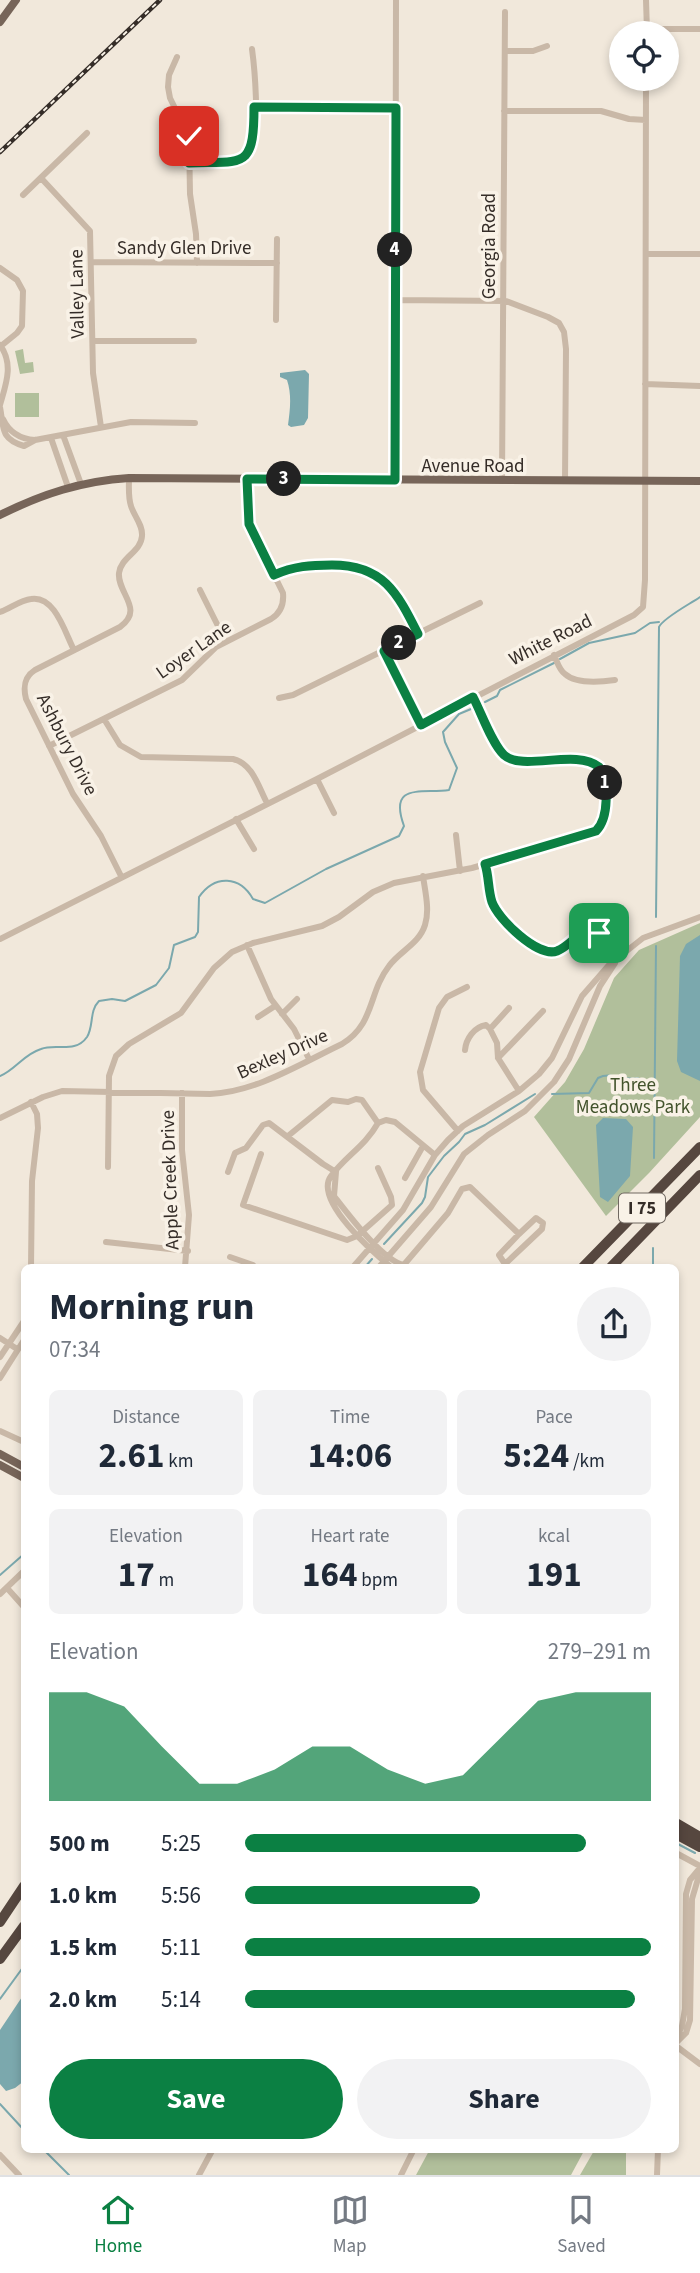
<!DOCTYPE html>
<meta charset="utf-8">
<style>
:root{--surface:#fff;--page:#f2f2f3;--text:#1f2937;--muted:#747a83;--line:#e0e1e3;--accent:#0b8043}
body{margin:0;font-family:"Source Sans 3",sans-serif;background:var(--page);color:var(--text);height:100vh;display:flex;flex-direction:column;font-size:26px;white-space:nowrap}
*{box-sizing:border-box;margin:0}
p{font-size:23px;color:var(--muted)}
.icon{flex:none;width:38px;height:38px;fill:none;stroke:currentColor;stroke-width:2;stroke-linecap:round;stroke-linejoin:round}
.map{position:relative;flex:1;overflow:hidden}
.sheet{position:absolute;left:21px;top:1264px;width:658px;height:889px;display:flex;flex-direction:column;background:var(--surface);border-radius:10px;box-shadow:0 4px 10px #0003}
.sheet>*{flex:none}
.fabs{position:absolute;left:609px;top:21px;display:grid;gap:14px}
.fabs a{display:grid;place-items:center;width:70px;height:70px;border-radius:50%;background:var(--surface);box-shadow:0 4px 10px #0003;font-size:35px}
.pin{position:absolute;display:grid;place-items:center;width:60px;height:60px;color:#fff;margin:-30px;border-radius:14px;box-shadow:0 4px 10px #0006}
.km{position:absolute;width:35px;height:35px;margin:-18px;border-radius:50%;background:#222;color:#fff;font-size:19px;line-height:35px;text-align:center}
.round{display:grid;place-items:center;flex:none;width:74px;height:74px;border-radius:37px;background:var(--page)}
.summary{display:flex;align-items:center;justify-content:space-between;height:119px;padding:0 28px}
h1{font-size:38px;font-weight:700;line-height:52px}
.figures{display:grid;grid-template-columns:repeat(3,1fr);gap:10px;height:119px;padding:7px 28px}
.figures div{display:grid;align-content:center;border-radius:10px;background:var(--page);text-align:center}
.figures b{font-size:35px;font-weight:700}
.figures small{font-size:19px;font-weight:400}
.figures p{font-size:19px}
.chart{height:196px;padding:14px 28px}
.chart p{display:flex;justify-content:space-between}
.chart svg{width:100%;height:126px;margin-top:7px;fill:var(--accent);opacity:.7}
.primary-button{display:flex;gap:14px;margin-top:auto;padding:14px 28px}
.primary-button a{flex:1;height:80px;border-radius:42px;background:var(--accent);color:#fff;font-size:28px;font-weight:700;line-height:80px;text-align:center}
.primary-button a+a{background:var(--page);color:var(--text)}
ul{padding:0 28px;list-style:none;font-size:23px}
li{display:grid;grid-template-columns:112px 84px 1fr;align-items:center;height:52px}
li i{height:18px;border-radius:9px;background:var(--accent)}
.dock{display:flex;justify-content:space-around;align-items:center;height:98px;border-top:2px solid var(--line);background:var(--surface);font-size:19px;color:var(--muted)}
.dock a{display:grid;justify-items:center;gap:4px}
.dock .on{color:var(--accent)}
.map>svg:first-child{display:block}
</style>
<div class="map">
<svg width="700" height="2175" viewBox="0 0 700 2175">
<rect width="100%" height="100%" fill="#f1e8db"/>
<path fill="#b1bf9b" d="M23 349 25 363 33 362 34 372 20 374 15 351Z
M15 393H39V417H15Z
M700 923V1117L649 1173 606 1216 534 1117 565 1082 584 1049 614 978 639 950Z
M430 2149H585L571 2175H416Z
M595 2149H626V2175H580Z"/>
<path fill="#7ba8ad" d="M305 370 309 374 308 418 304 425 291 427 288 425C290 410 292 395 287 380L280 377V373Z
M700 935V1081L681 1072 677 1061 680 956 686 944Z
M603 1118 626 1119 633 1127 630 1176 608 1202 600 1197 596 1125Z
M24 1994V2081L15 2088 6 2091 0 2084V2030Z"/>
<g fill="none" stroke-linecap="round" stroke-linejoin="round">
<path stroke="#7ba8ad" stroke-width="2" d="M560 659 589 643 635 633 650 623 659 622
M485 702 497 696 500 690 554 663
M656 917 659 627C663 618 690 604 700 597
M0 1076C15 1070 24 1054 41 1049 56 1043 75 1054 87 1037 94 1026 89 1011 99 1001L112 999 125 1001 156 985 169 968 174 945 195 937 198 932 199 897C215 874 240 876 253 899L265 903 326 869 399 836 404 826C388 782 422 794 449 790L457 768 445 742 443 732 459 714 471 709
M552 1094 589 1093 598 1078C612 1071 624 1082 638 1078
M654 1158 656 946
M384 1244 422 1203 425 1197 428 1177 444 1156 459 1142 465 1134 485 1125 535 1094
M365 1267 372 1259
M653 1267V1248
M0 1575 24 1554
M676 1843 695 1853
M0 1999 24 1966
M0 2104 24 2130
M43 2149 69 2175"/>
<path stroke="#c9b8a7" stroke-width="6" d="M646 0 647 31
M647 29H700
M505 51H533L547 46
M177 57 169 75 168 87 170 98 189 137 190 194 196 234 197 263
M255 107 396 108
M504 111H601L629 119 646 120
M189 163C204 162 225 166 239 160 246 157 251 151 253 144 259 123 255 71 252 49
M41 178 90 231 93 373 101 427
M23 195 87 133
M646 254H700
M92 262 277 263
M0 268 17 280 23 291 22 326 17 333 1 346
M395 300 506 301 548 317 559 323 564 332 566 349 565 481
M276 320 277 239
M93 341H194
M0 345C14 364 6 384 0 405
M645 384 700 386
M0 407C4 428 0 439 24 446L35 440
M3 419C9 432 20 439 35 440L131 422 195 423
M63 435 81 484
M51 438 68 487
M395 480 396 0
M502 481 505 12
M274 575C294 566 311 565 332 565 384 565 395 592 418 634
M200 590 226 642
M0 612C10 609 20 600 31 599 55 595 65 633 74 650
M384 651 421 725
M554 655C557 661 559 670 565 674 576 684 601 682 615 680
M279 698 293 695 480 603
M104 719 120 745 141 757 233 759C253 764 258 786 267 803
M49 746 182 680 216 647 271 619C281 613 284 604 283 593L249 524 247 479
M317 779 334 813
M236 819 254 849
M456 835 460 871
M485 864C488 876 488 890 492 902 497 918 538 958 557 951 570 946 576 929 593 931 605 933 614 946 622 954
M121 876 101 836 73 794 26 699C23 687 24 677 35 670L120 627C145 609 117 593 119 573 121 557 141 552 142 536 143 525 134 516 131 506 128 497 129 487 129 478
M0 939 317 779 634 615 643 607 645 580 646 79
M247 945 271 999 294 1029 309 1059
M282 1014 297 999
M258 1017 275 1006
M490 1029 497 1043 498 1058 519 1091
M465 1050C466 1039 474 1027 486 1025L490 1029 509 1008
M498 1058 543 1011
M182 1093V1150L189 1215 185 1267
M31 1102 37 1114 38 1128 32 1181 31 1267
M0 1118 43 1097 62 1091 210 1094C256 1092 300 1064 342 1044 375 1024 368 993 389 966 400 951 419 944 425 925 430 910 425 891 423 876
M458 1131 423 1090 420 1072 439 1008 447 997 467 987
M288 1136 332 1100 348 1102 356 1099 362 1100 378 1123
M261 1154 243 1205 347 1240 357 1236 392 1205 391 1197 378 1168
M108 1167 109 1076 116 1056 129 1044 181 1013 214 968 232 952 253 943 322 926 339 917 373 892 394 883 472 868 590 834C595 831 600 829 602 823 608 811 607 778 599 767 576 748 523 772 504 755 492 744 481 712 473 697
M228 1172 235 1153 246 1148 263 1125 269 1123 323 1164 336 1172
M336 1172 334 1196C348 1214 383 1261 404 1265
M405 1178 423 1146
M106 1242 188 1251
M230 1257 253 1265
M505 1264 542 1229 543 1223 536 1218 519 1234
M353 1267 403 1210 435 1155 448 1140 463 1126 519 1091 539 1074 552 1058 582 996 609 965 643 938 700 917
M379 1267 431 1207 464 1154 488 1135 525 1111 554 1082 569 1059 600 986 615 963
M391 1267C375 1254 313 1200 331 1176 346 1156 365 1146 378 1123L386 1120 395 1122 435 1155
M402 1267 448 1213 462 1189 470 1187 519 1234 499 1255 507 1267
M0 1338 17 1349
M0 1357 24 1321
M0 1378 24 1340
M0 1431 24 1442
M7 1588 24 1607
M0 1594 24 1571
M676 1853 700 1866
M676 2039 682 2026 685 2009 686 1894 690 1880 700 1868
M676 2043 686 2033 690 2020 692 1899 700 1872
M676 2046 700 2064
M0 2155 19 2175
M199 2175 213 2149
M401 2175 414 2149
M657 2175 658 2149"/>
<path stroke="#776559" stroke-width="8" d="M0 22 16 0
M0 515C42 494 82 481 129 478L700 481
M0 1454 24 1467
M0 1465 24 1478"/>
<path stroke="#56473f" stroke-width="10" d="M583 1267 700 1147
M611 1267 700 1175
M676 1823 700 1837
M676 1834 700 1847
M0 1922 24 1886
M0 1959 24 1926"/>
<g stroke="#352d28" stroke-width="4.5">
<path id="rail" d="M0 152 160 0"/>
</g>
<use href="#rail" stroke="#f9f2e7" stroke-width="2" stroke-dasharray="5" stroke-linecap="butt"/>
</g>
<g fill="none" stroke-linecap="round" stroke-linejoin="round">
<g stroke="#fff" stroke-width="14">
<path id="route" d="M189 136V163C244 161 254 170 254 107L396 108 395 480 247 479 249 524 274 575C294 566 311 565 332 565 383 565 397 592 418 634L384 651 421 725 473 697C481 712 492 744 504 755 523 772 576 748 599 767 609 783 609 818 596 831L485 864C489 876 488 890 492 902 498 919 538 958 557 951 574 944 578 927 599 933"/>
</g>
<use href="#route" stroke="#0b8043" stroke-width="9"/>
</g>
<g text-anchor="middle" stroke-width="7" stroke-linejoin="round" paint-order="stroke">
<rect fill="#f9f2e7" stroke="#706861" stroke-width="2" x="619" y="1193.5" width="46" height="29" rx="5"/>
<g font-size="18" font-weight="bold" fill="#352d28">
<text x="642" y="1214">I 75</text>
</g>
<g font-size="19" fill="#352d28" stroke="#f9f2e7">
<text transform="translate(488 246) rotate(-90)" y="7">Georgia Road</text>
<text x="184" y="254">Sandy Glen Drive</text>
<text transform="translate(76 294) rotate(-91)" y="7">Valley Lane</text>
<text x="473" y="472">Avenue Road</text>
<text transform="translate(550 639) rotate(-27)" y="7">White Road</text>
<text transform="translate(193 649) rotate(-35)" y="7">Loyer Lane</text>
<text transform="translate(68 744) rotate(63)" y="7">Ashbury Drive</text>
<text transform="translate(282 1053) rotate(-24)" y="7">Bexley Drive</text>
<text transform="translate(169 1180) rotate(-92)" y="7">Apple Creek Drive</text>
</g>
<g font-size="19" fill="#42532c" stroke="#f9f2e7">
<text x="633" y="1091">Three<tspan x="633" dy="22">Meadows Park</tspan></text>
</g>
</g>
</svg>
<div class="fabs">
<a><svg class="icon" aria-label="locate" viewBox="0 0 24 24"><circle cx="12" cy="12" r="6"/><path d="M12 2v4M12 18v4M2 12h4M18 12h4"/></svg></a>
</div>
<div class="pin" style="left:599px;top:933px;background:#1e9e55"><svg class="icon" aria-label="arrive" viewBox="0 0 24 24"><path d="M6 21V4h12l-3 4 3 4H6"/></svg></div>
<div class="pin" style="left:189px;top:136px;background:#d93025"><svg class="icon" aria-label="check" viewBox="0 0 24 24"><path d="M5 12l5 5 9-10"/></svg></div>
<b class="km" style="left:605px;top:783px">1</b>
<b class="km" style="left:399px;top:643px">2</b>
<b class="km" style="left:284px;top:479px">3</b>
<b class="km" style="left:395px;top:250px">4</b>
<section class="sheet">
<div class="summary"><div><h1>Morning run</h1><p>07:34</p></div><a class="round"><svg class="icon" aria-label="share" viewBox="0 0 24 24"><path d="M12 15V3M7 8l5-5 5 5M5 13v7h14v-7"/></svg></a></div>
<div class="figures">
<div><p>Distance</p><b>2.61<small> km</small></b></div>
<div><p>Time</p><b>14:06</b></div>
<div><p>Pace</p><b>5:24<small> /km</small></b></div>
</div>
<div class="figures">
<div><p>Elevation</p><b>17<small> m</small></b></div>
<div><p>Heart rate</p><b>164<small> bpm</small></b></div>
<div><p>kcal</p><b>191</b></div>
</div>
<div class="chart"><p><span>Elevation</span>279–291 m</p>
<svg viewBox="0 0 160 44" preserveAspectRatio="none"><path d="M0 44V6L10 6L20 11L30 25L40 38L50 38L60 33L70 25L80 25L90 33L100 38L110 35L120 22L130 9L140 6L150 6L160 6V44z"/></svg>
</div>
<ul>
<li><b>500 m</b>5:25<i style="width:84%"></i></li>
<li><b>1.0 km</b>5:56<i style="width:58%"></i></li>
<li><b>1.5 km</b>5:11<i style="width:100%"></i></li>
<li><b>2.0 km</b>5:14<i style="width:96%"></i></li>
</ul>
<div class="primary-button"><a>Save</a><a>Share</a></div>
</section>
</div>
<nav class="dock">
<a class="on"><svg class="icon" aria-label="home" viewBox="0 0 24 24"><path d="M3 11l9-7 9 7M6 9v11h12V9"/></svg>Home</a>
<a><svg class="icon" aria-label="map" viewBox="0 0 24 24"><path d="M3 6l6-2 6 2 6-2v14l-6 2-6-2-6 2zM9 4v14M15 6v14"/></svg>Map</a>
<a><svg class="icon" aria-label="saved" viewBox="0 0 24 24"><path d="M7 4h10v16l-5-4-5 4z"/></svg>Saved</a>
</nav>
